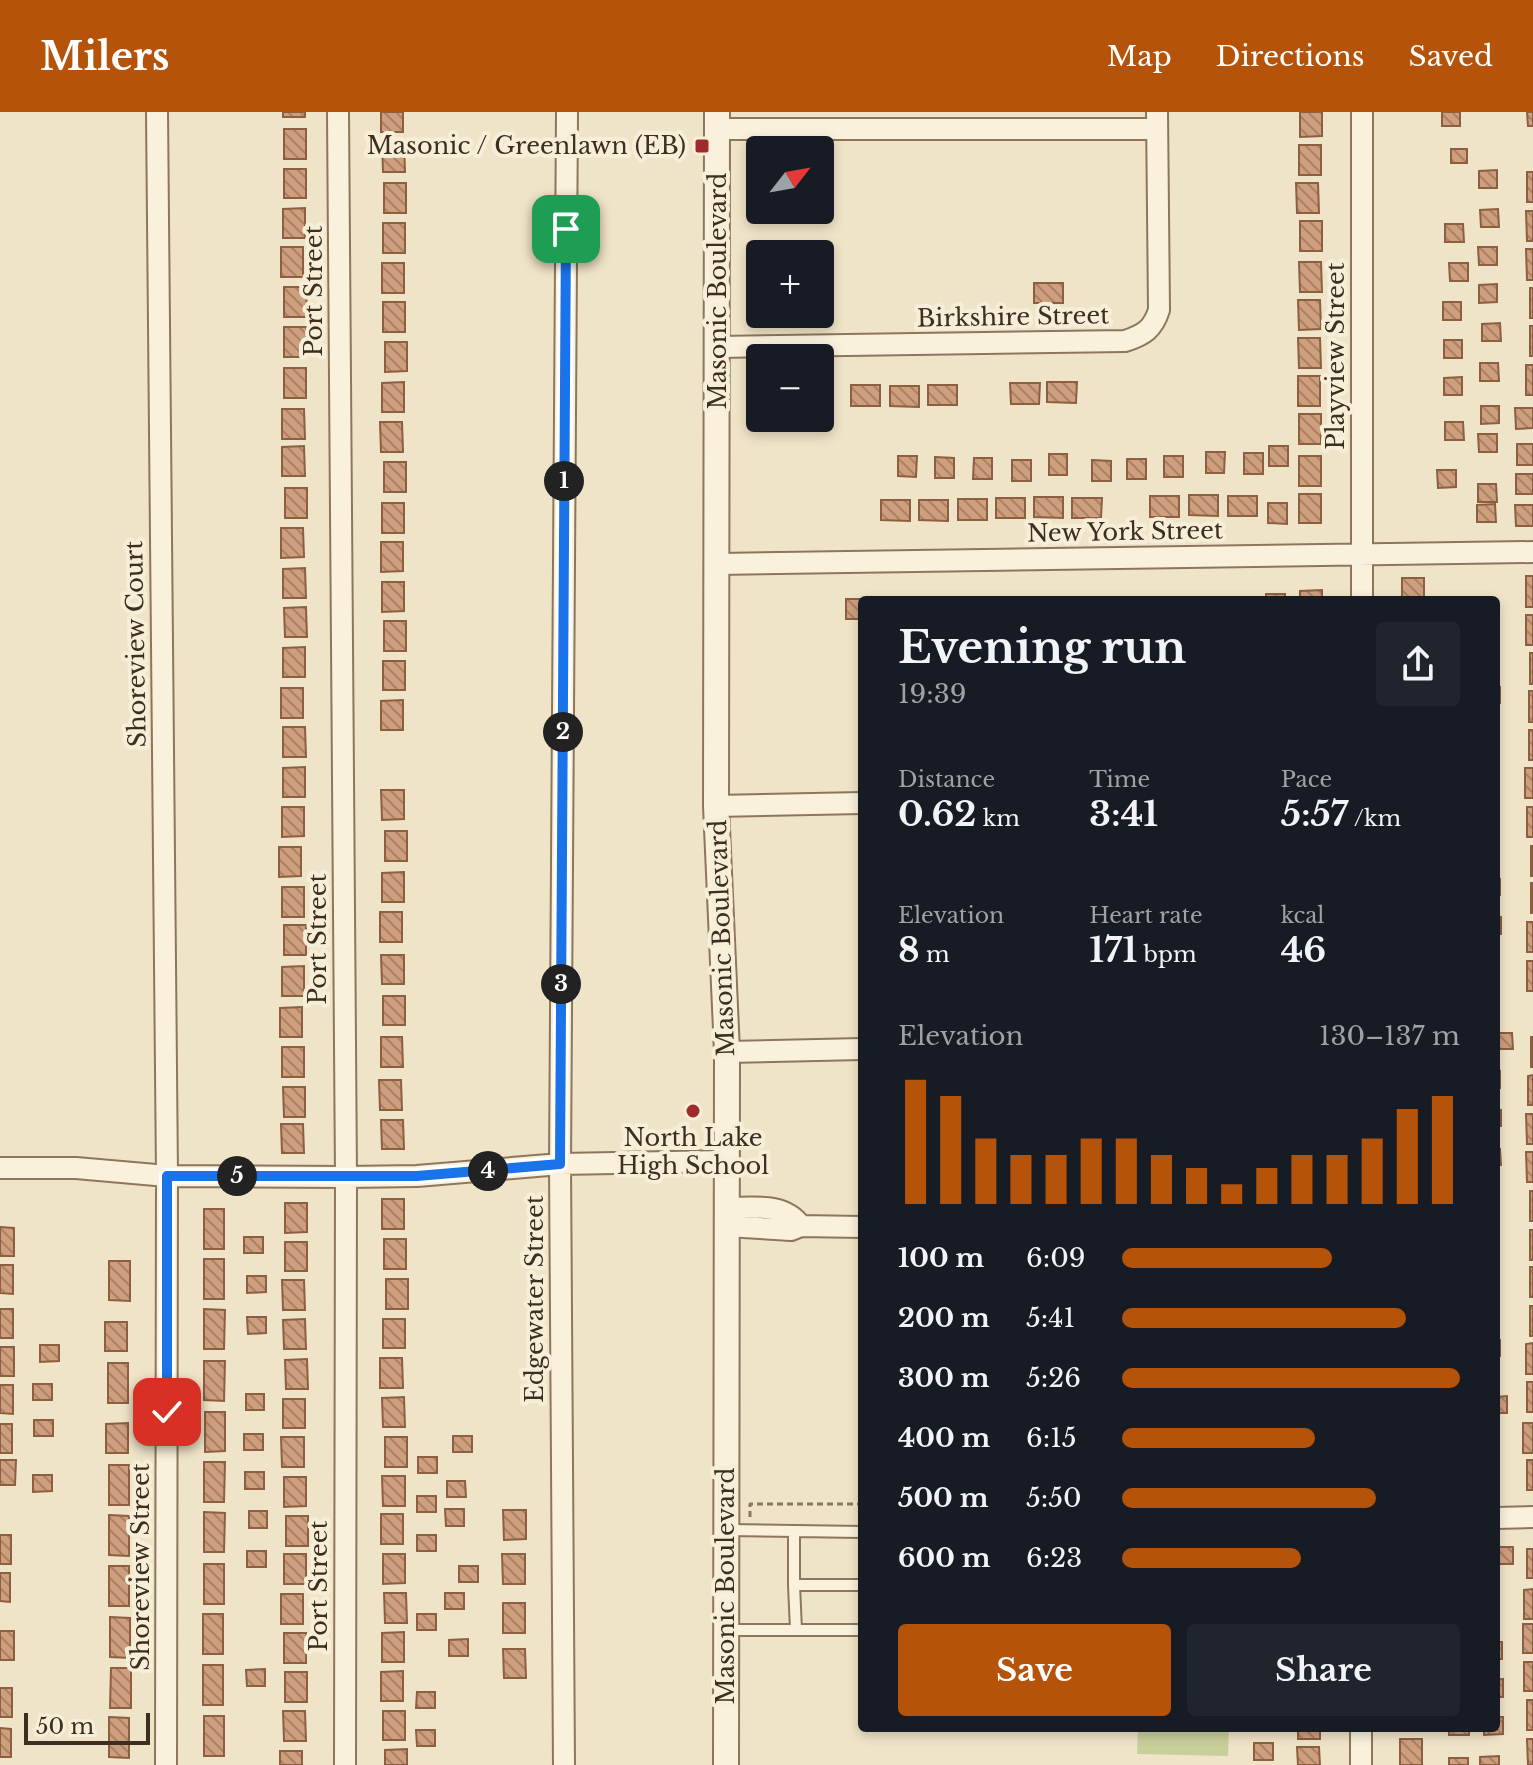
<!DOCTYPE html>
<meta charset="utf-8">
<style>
:root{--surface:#171b24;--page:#20242c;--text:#f1f3f6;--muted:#9ea1a6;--accent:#b45309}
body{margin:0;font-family:"Libre Baskerville",serif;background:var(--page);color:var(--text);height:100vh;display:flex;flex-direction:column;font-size:30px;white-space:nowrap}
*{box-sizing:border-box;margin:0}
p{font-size:26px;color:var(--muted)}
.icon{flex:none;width:44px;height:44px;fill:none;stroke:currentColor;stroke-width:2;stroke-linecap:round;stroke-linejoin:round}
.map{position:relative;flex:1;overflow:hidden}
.details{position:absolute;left:858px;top:484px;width:642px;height:1136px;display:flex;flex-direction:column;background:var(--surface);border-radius:8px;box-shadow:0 4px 12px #0003}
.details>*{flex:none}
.needle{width:52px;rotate:59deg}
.controls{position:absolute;left:746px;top:24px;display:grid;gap:16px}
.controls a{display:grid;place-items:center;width:88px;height:88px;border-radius:8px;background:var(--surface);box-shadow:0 4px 12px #0003;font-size:40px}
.scale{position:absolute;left:24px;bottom:20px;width:126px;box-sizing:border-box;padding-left:8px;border:4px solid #3d2e20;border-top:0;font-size:22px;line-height:28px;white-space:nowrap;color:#3d2e20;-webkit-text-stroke:6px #f7eed8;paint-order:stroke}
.pin{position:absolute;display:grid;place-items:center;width:68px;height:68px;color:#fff;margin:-34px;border-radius:16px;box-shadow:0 4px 12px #0006}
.km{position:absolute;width:40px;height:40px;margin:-20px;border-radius:50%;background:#222;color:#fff;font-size:22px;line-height:40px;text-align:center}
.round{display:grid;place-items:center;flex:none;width:84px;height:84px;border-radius:8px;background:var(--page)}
.overview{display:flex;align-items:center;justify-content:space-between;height:136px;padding:0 40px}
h1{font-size:44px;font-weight:700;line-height:60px}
.stats{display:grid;grid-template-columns:repeat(3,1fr);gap:12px;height:136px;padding:8px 40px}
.stats div{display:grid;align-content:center}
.stats b{font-size:34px;font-weight:700}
.stats small{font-size:22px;font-weight:400}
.stats p{font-size:22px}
.chart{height:224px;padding:16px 40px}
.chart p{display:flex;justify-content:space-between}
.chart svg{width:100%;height:144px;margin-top:8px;stroke:var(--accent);stroke-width:6}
.cta{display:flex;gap:16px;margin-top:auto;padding:16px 40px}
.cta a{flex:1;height:92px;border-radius:8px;background:var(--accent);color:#fff;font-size:32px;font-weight:700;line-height:92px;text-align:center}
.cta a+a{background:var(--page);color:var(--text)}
ul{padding:0 40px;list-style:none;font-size:26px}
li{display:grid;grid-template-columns:128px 96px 1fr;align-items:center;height:60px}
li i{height:20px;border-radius:10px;background:var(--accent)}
header{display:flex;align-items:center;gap:48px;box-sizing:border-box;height:112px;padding:0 40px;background:var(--accent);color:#fff}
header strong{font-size:38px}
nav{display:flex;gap:44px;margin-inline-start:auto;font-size:28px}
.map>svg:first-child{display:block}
</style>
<header>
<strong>Milers</strong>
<nav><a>Map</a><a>Directions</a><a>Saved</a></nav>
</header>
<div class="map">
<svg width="1533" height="1653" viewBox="0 0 1533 1653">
<defs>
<pattern id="building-back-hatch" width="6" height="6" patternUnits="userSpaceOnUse" patternTransform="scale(2)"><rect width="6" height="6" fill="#cf9f7d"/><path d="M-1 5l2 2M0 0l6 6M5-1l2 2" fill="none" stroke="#a98266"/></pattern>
</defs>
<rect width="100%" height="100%" fill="#f0e4c8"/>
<path fill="#c9cf9b" d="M1138 1616H1229L1228 1644 1137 1642Z"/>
<path fill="url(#building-back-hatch)" stroke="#8d5f41" stroke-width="2" d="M283 0H305V5H283Z
M381 0H403V20H381Z
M1300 0H1322V24L1300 25Z
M1442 0H1460V14H1442Z
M1527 0H1533V14H1528Z
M284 17H306V47H284Z
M382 31H404L405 60H383Z
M1299 33H1321V63H1299Z
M1451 37H1467V51H1451Z
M284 57H306V86H284Z
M1497 58V76H1479V59Z
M1527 60H1533V90H1527Z
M384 71H406V101H384Z
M1296 71H1318L1319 101H1297Z
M305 96V126H283V97Z
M1498 97 1499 115H1481L1480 98Z
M1526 99H1533V129H1527Z
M1300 109H1322V139H1300Z
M383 111H405V141H383Z
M1445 112H1463L1464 130H1445Z
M281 135H303V165H281Z
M1478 135H1497V153H1479Z
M1526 137H1533V168H1527Z
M1299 150H1321L1322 180H1300Z
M382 151H404V181H382Z
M1449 151H1468V169H1450Z
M1034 171H1063V191H1034Z
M1497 172V190L1479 191V173Z
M284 175H306L307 205H284Z
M1530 176H1533V206H1530Z
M1298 188H1320L1321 217 1299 218Z
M383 190H405V220H383Z
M1443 190H1461V208H1443Z
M1500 211 1501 229H1482V212Z
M1530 214H1533V244H1530Z
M284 215H306V245H284Z
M1298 226H1320L1321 256H1299Z
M1444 228H1462V246H1444Z
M385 230H407V259L385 260Z
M1480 251H1498L1499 269H1480Z
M1526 253H1533V283H1526Z
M284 256H306V286H284Z
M1298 264H1320V294H1298Z
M1462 265V283H1444V266Z
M404 270V300H382V271Z
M1047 270H1077L1076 291 1047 290Z
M1010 271H1040L1039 292H1011Z
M851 273H880V294H851Z
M928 273H957V293H928Z
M890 274H919V295L890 294Z
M1481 294H1499V311L1481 312Z
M1515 296H1533V316L1516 317Z
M282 297H304L305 327H282Z
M1299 302H1321V332H1299Z
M380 310H402L403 340H381Z
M1445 310H1463L1464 328H1445Z
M1478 322H1497V340H1479Z
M1517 332H1533V353H1517Z
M304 334 305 364H282V335Z
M1269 334H1288V354H1269Z
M1206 340H1225L1224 361H1206Z
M1244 341H1263V362H1244Z
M1049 342H1067V363H1049Z
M898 344H917L916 365 898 364Z
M1164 344H1183V365H1164Z
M1299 344H1321V374H1299Z
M935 345 954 346V366H935Z
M974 346H992V367H973Z
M1127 347H1146V367H1127Z
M1012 348H1031V369H1012Z
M1092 348 1111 349V369H1092Z
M384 350H406V380H384Z
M1437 358H1456V375L1438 376Z
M1516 362H1533V382H1516Z
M1478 372H1496L1497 390H1478Z
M285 376H307V406H285Z
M1299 382H1321V411H1299Z
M1189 383H1218V404L1189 403Z
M1150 384H1179V405H1150Z
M1228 384H1257V404H1228Z
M1034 385H1063V406L1034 405Z
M996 386H1025V406H996Z
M1072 386H1102L1101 406H1072Z
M958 387H987V408H958Z
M881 388H910V409L881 408Z
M919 388H948V409L919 408Z
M382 391H404V421H382Z
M1268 391H1287V412L1268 411Z
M1495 392 1496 410H1477V393Z
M1515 393H1533V414H1516Z
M281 416H303L304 445 281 446Z
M381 430H403V459L381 460Z
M305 456 306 486H283V457Z
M1526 464H1533V495H1526Z
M1402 466H1424V488H1402Z
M382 470H404V499L382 500Z
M1322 478V488H1300V479Z
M1266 482H1285V488H1266Z
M846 487H875V488H862V507H846Z
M306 495 307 525H285L284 496Z
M1526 503H1533V533H1526Z
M384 509H406V539H384Z
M305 535V565H283V536Z
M1530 541H1533V572H1530Z
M383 549H405V578H383Z
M1496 575H1500V591L1496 592Z
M281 576H303V606H281Z
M1529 579H1533V610H1529Z
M403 588V618H381V589Z
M283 615H305L306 645H283Z
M1529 618H1533V648H1529Z
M305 655V685H283V656Z
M1525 656H1533V686H1525Z
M381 678H404V707L382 708Z
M282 695H304V724L282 725Z
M1527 695H1533V725H1527Z
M385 719H407V749H385Z
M1531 734H1533V764H1531Z
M279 735H301V764L279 765Z
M404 760V790H382V761Z
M1496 767H1500V783L1496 784Z
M1531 771H1533V801H1531Z
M282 775H304V805H282Z
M380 800H402V830H380Z
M1501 805V822H1496V806Z
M1527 810H1533V840H1527Z
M284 813H306V843H284Z
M381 843H404V872H382Z
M1527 849H1533V879H1527Z
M304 854V884H282V855Z
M383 884H405V913H383Z
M302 895V925H280V896Z
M1496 921H1512L1513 937H1496Z
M381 925H402L403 955H381Z
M1531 925H1533V955H1531Z
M282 935H304V965H282Z
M1500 959V976H1496V960Z
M1533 963V993H1528V964Z
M379 968H401L402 998H380Z
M283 975H305V1005H284Z
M1496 998H1501V1014H1496Z
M1526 1002H1533V1032H1527Z
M381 1008H403L404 1037H382Z
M281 1012H303L304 1041H282Z
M1496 1037H1500L1501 1053H1496Z
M1526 1040H1533V1070H1527Z
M1530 1079H1533V1109H1530Z
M382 1087H404V1117H382Z
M285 1091H307V1120L285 1121Z
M204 1097H224V1137H204Z
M0 1115 14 1116V1144H0Z
M1530 1118H1533V1148H1530Z
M244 1125H263V1141H244Z
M384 1127H406V1157H384Z
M285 1130H307V1159H285Z
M204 1147H224V1187H204Z
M109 1149H130V1189L109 1188Z
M0 1153H13V1182L0 1181Z
M1530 1155H1533V1185H1530Z
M247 1164H266V1180L247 1181Z
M386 1167H408V1197H386Z
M282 1168H304L305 1198H283Z
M1530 1194H1533V1224H1530Z
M0 1197H13V1226H0Z
M204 1197 225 1198 224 1237H204Z
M247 1205H266V1221L248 1222Z
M305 1207 306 1237H284L283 1208Z
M383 1207H405V1236H383Z
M105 1210H127V1239H105Z
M1496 1228H1500V1244H1496Z
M1533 1231V1262H1526V1232Z
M40 1233H59V1249L40 1250Z
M0 1235H14V1264H0Z
M380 1246H402L403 1276H380Z
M307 1247 308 1277H286L285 1248Z
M204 1249H225L224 1289 204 1288Z
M108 1251H128V1291H108Z
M1527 1270H1533V1300H1527Z
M33 1272H52V1288H33Z
M0 1273H13V1302L0 1301Z
M246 1282H264V1298H246Z
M1507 1284V1301H1496V1285Z
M404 1285 405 1315H383L382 1286Z
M283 1287H305V1316H283Z
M205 1300H225V1339L205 1340Z
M34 1308H53V1324H34Z
M128 1311V1341H106V1312Z
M1523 1311H1533V1341H1523Z
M0 1312H12V1341H0Z
M244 1322H263V1338H244Z
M453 1324H472V1340H453Z
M281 1325H304V1355H282Z
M385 1325H407V1355H385Z
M418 1345H437V1361H418Z
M0 1348H16L15 1373H0Z
M1527 1348H1533V1378H1527Z
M204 1350H225L224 1390H204Z
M109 1353H129V1393H109Z
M245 1360H264V1377H245Z
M33 1363H52V1379L33 1380Z
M382 1364H405V1394H383Z
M284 1365H306V1394L284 1395Z
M447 1369H465L466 1385H447Z
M417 1384H436V1400H417Z
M445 1397H464V1414H446Z
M503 1398H526V1427L504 1428Z
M249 1399H267V1416H249Z
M204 1400 225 1401 224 1440H204Z
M381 1402H403V1432H381Z
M109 1403 129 1404V1444L109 1443Z
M286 1404H308V1434H286Z
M0 1423H11V1452H0Z
M417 1423H436V1439H417Z
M1496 1435H1513V1452H1496Z
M1527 1437H1533V1466H1527Z
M247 1439H266V1455H247Z
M284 1442H306V1472H284Z
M383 1442H405V1471L383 1472Z
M502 1442H525V1472H503Z
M204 1452H224V1492H204Z
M109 1454H129V1494H109Z
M459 1454H478V1470H459Z
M0 1461H10V1490L0 1489Z
M1533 1477V1507H1524V1478Z
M384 1481H406L407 1511H385Z
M445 1481H464V1497H445Z
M281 1482H303V1512H281Z
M503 1491H525V1521H503Z
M203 1502H223V1542H203Z
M417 1502H436V1518H417Z
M110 1505 130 1506V1546L110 1545Z
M1523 1512H1533V1541H1523Z
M0 1519H14V1548H0Z
M404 1520V1550H382V1521Z
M284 1521H306V1551H284Z
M468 1527V1544H449V1528Z
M1496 1530H1502V1547H1496Z
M503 1537H525L526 1566H504Z
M1524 1550H1533V1579H1524Z
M203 1553H223V1593H203Z
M111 1556H131V1596H110Z
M265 1557V1574H247L246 1558Z
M403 1559V1589H381V1560Z
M285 1560H307V1590H285Z
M1503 1567V1585H1496V1568Z
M0 1576H12V1605H0Z
M417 1580H435V1596H416Z
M1527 1588H1533V1618H1527Z
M283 1599H305L306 1629H284Z
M383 1599H405V1628H383Z
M204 1604H224V1644H204Z
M109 1605 129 1606V1646L109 1645Z
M1496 1605H1503V1622L1484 1623V1616H1496Z
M0 1616 11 1617V1645H0Z
M1298 1616H1320V1627H1298Z
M1449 1616H1469V1623H1449Z
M416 1618H435V1634H417Z
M1400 1627H1422V1653H1400Z
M1527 1627H1533V1653H1528Z
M1254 1631H1273V1648H1254Z
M1297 1635H1319L1320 1653H1298Z
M407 1637V1653H385V1638Z
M280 1639H302V1653H280Z
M1499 1644V1653H1480V1645Z
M1449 1646H1468V1653H1449Z"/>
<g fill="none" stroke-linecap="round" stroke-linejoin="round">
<g stroke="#8d765c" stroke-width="14">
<path id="service" d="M728 1418 862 1420
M794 1419V1473H862
M794 1473 796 1518
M728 1518H862"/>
</g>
<g stroke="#8d765c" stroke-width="24">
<path id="minor" d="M157 0 167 1064 166 1653
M338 0 346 1065 345 1653
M717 17H1156
M719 235 1125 229C1144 223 1153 217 1159 198L1157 0
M718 452 1533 440
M1362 488V0
M716 694 862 691
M727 940 862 937
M0 1056H76L167 1064 346 1065 417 1064 560 1052 726 1049
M726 1114 791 1118 801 1114C784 1090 753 1096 726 1096
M801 1114 862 1115
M1496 1406 1533 1405
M564 1653 560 1052 567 0
M1361 1653V1616"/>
</g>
<g stroke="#8d765c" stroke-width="28">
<path id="tertiary" d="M717 0 716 694 727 940 726 1653"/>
</g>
<path stroke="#8d765c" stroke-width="3" stroke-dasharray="6 4" stroke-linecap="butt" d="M750 1405V1392H862"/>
<use href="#service" stroke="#faf1dc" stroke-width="10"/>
<use href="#minor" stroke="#faf1dc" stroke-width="20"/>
<use href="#tertiary" stroke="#faf1dc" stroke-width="24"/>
</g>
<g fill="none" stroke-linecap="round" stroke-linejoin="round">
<g stroke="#fff" stroke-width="16">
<path id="route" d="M167 1300V1064H417L560 1052 566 117"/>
</g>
<use href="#route" stroke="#1a73e8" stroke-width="10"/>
</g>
<g fill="#9e2a2b" stroke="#f7eed8" stroke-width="3">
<rect x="694" y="26" width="16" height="16" rx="4"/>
<circle cx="693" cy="999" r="8"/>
</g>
<g text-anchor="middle" stroke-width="8" stroke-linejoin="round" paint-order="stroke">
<g font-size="24" fill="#3d2e20" stroke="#f7eed8" text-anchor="end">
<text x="686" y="42">Masonic / Greenlawn (EB)</text>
<text x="693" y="1034" text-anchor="middle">North Lake<tspan x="693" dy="28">High School</tspan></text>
</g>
<g font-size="24" fill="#3d2e20" stroke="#f7eed8">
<text transform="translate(314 179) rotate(-90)" y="8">Port Street</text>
<text transform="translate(718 179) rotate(-90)" y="8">Masonic Boulevard</text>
<text transform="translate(1013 205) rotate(-1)" y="8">Birkshire Street</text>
<text transform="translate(1336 244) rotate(-90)" y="8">Playview Street</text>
<text transform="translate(1125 420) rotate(-1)" y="8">New York Street</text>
<text transform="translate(136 532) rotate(-91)" y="8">Shoreview Court</text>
<text transform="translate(722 826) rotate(-92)" y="8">Masonic Boulevard</text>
<text transform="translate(318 827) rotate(-90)" y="8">Port Street</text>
<text transform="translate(535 1187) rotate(-90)" y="8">Edgewater Street</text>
<text transform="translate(141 1455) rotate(-90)" y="8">Shoreview Street</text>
<text transform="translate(319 1474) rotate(-90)" y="8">Port Street</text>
<text transform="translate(726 1474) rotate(-90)" y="8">Masonic Boulevard</text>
</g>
</g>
</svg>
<div class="controls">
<a><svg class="needle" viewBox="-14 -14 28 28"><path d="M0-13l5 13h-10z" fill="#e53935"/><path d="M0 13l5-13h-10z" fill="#9ea1a6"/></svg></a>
<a>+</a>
<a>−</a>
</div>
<div class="scale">50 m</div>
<div class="pin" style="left:566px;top:117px;background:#1e9e55"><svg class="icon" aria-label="arrive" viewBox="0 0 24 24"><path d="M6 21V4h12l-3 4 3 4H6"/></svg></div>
<div class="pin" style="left:167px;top:1300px;background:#d93025"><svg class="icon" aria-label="check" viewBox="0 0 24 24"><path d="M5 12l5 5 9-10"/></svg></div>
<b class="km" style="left:564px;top:369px">1</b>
<b class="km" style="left:563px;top:620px">2</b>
<b class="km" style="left:561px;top:872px">3</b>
<b class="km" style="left:488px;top:1059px">4</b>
<b class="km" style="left:237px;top:1064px">5</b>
<section class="details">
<div class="overview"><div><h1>Evening run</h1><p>19:39</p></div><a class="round"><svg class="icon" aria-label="share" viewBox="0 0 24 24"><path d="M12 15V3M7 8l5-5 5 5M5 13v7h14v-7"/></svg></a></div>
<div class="stats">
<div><p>Distance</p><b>0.62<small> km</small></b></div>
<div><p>Time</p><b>3:41</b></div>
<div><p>Pace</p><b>5:57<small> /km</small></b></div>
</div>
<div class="stats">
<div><p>Elevation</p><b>8<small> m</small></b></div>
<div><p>Heart rate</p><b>171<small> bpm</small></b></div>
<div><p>kcal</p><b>46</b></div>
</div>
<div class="chart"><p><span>Elevation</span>130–137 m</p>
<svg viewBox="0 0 160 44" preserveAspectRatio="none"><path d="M5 44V6M15 44V11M25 44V24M35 44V29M45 44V29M55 44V24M65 44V24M75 44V29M85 44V33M95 44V38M105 44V33M115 44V29M125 44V29M135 44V24M145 44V15M155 44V11"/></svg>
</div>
<ul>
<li><b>100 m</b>6:09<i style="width:62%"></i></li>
<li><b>200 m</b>5:41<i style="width:84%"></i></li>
<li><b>300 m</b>5:26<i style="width:100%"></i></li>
<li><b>400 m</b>6:15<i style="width:57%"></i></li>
<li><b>500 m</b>5:50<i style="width:75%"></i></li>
<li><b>600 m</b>6:23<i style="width:53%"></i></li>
</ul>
<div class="cta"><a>Save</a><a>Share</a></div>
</section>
</div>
